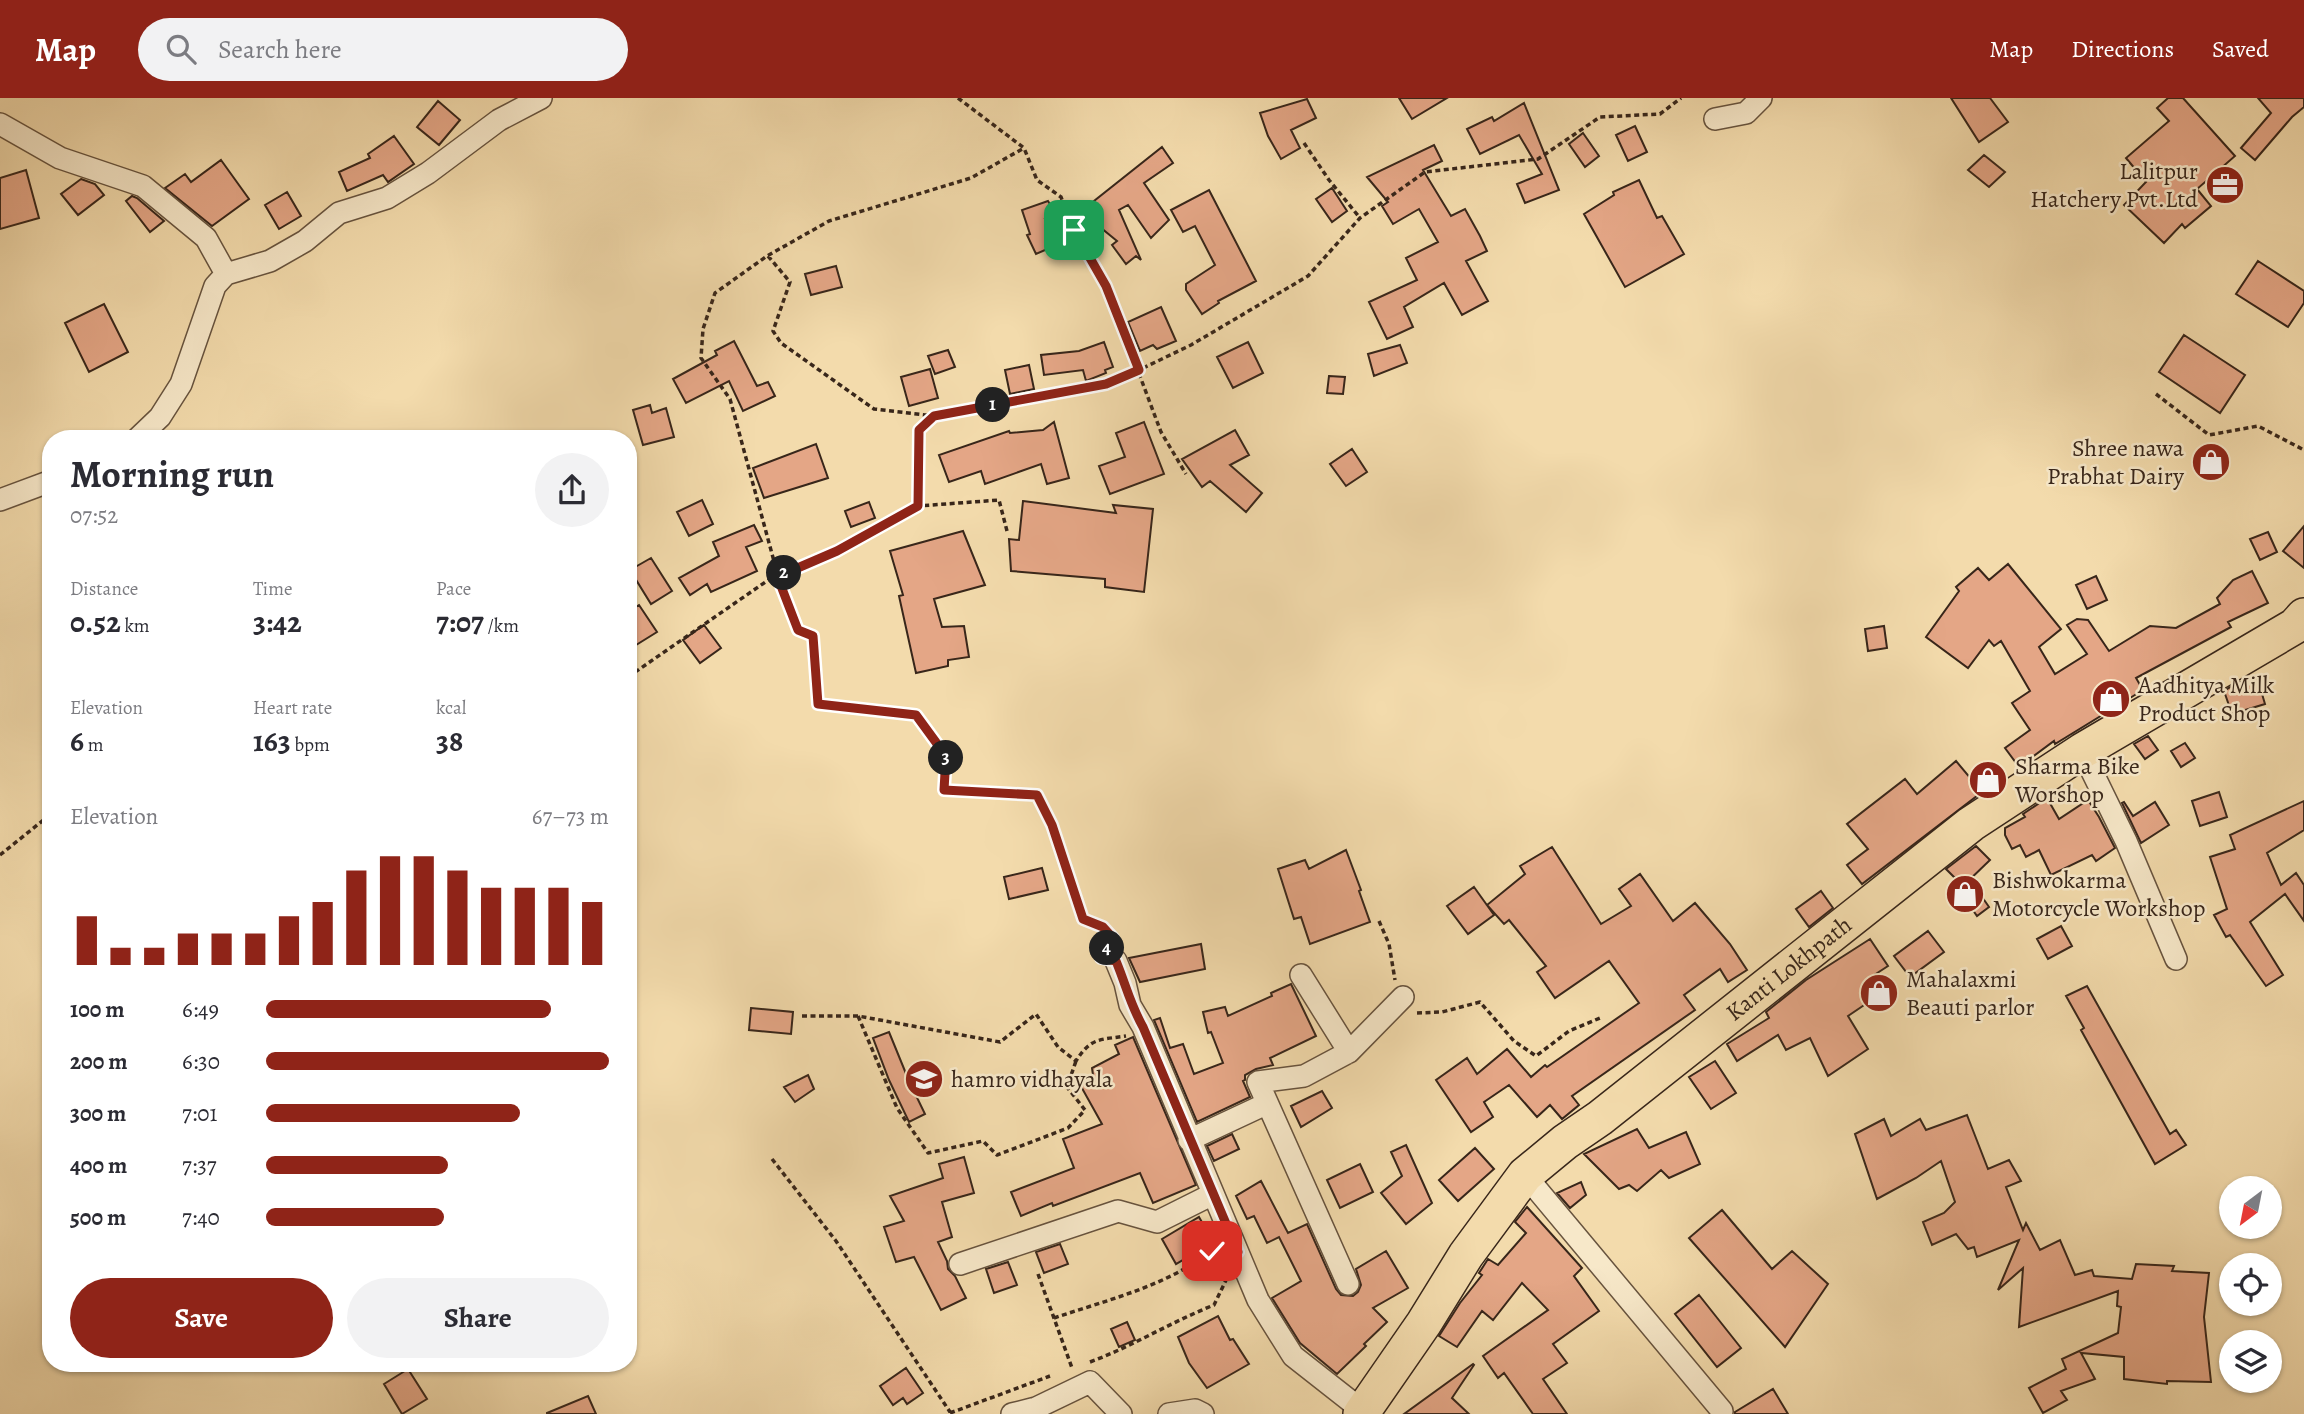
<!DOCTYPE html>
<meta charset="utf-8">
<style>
:root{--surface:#fff;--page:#f2f2f3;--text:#2b2b33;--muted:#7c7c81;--accent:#8f2418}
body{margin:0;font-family:Alegreya,serif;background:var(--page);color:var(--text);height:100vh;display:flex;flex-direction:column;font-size:26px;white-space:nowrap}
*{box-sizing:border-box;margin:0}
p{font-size:23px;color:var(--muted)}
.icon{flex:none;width:38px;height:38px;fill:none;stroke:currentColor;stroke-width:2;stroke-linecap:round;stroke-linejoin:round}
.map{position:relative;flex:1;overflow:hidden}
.panel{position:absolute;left:42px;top:332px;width:595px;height:942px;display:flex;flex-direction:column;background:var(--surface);border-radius:28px;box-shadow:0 2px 5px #0004}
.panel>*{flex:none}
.needle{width:46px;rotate:212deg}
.controls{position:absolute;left:2219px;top:1078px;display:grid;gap:14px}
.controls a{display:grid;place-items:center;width:63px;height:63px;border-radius:50%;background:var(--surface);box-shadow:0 2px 5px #0004;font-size:35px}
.pin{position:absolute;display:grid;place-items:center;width:60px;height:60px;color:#fff;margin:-30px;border-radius:14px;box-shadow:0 4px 10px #0006}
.km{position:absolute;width:35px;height:35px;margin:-18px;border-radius:50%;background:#222;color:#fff;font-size:19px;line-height:35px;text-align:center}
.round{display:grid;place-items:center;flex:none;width:74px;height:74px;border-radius:37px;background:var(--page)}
.head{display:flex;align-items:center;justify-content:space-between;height:119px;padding:0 28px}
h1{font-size:38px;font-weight:600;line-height:52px}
.figures{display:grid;grid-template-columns:repeat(3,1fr);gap:10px;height:119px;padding:7px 28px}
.figures div{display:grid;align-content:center}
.figures b{font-size:30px;font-weight:600}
.figures small{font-size:19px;font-weight:400}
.figures p{font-size:19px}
.chart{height:196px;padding:14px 28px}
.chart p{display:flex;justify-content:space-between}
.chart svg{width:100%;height:126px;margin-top:7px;stroke:var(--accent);stroke-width:6}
.button{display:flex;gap:14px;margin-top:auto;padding:14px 28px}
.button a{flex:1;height:80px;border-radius:42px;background:var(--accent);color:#fff;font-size:28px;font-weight:600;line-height:80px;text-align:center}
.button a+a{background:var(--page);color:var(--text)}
ul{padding:0 28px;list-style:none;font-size:23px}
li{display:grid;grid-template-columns:112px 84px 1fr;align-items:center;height:52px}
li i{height:18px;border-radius:9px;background:var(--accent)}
header{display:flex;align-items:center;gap:42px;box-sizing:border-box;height:98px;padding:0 35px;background:var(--accent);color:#fff}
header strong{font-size:33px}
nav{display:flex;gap:38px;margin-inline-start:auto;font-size:24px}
.search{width:490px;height:63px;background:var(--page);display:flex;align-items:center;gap:18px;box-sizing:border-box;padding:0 24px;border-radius:38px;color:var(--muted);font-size:26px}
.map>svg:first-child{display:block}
</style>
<header>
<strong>Map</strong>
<div class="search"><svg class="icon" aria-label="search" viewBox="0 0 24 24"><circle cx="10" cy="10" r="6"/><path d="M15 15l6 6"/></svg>Search here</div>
<nav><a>Map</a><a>Directions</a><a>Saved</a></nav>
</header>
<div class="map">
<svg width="2304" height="1316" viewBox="0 0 2304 1316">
<rect width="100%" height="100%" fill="#f3dbac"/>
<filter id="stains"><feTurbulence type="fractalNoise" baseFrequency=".00286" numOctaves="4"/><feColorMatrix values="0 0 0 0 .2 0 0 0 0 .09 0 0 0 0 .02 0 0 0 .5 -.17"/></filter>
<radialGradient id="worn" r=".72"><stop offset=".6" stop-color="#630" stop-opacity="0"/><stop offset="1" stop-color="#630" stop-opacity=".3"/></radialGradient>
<path fill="#e4a686" stroke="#38261a" stroke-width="2" d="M1399 0H1447L1412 21Z
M1951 0H1990L2008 24 1979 44Z
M2168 0H2183L2235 58 2197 91 2211 108 2185 130 2182 126 2164 145 2124 107 2146 84 2126 60 2169 23 2157 10Z
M2258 0H2304V9L2292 19 2255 62 2241 50 2271 15Z
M1307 1 1316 20 1291 32 1300 50 1281 61 1268 38 1260 15Z
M438 3 460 22 439 47 417 29Z
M1524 5 1559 92 1525 105 1517 86 1542 76 1519 37 1480 56 1467 31 1492 19 1494 23Z
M1635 28 1647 54 1628 63 1616 37Z
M1583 35 1599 58 1585 69 1569 46Z
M394 38 414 66 388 84 383 77 347 93 339 74 370 60 368 56Z
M1434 47 1442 63 1423 72 1451 118 1465 111 1480 138 1487 153 1466 163 1488 203 1462 217 1444 185 1404 209 1413 229 1387 241 1369 204 1417 182 1406 160 1438 144 1419 111 1393 126 1382 108 1388 104 1367 79Z
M1162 49 1173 65 1144 85 1169 122 1151 140 1128 107 1119 112 1141 162 1136 158 1126 166 1112 147 1117 143 1084 116 1094 103Z
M1984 57 2005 74 1989 89 1968 72Z
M221 62 249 101 212 128 165 90 185 76 191 84Z
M26 72 39 120 0 131V80Z
M81 81 95 86 104 97 78 117 61 96Z
M1639 82 1657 120 1662 118 1684 156 1625 189 1584 116 1614 97 1613 94Z
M1332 90 1347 113 1332 124 1316 101Z
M1209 92 1256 183 1218 203 1219 205 1202 216 1186 192V186L1215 167 1195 128 1183 134 1171 112Z
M287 94 301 118 279 131 265 107Z
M132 98 137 100 164 123 150 134 126 103Z
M1048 103 1057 117 1045 121 1059 146 1036 156 1027 137 1030 136 1022 112Z
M2258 163 2304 193V205L2288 229 2236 196Z
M836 168 842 189 811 197 805 176Z
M104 206 128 254 89 274 65 225Z
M1161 209 1176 243 1157 251 1153 247 1140 253 1128 224Z
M2184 237 2245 277 2220 315 2159 274Z
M734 243 757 288 768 284 775 298 743 313 729 283 686 305 673 281 717 257 715 253Z
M1104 244 1113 269 1105 272 1106 275 1086 283 1083 272 1044 277 1041 257 1079 253Z
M1248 244 1263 275 1233 290 1217 259Z
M1400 247 1407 265 1374 278 1368 256Z
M948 252 955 269 935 276 928 258Z
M1029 267 1034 291 1010 296 1005 272Z
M930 271 938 300 909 308 901 279Z
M1329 278 1345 279 1343 296 1327 295Z
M650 307 652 315 666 310 674 339 643 347 633 312Z
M1054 324 1069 380 1047 386 1041 366 985 386 981 373 949 384 939 357 1009 333 1010 335 1043 332Z
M1144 324 1164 376 1110 396 1099 368 1125 359 1116 335Z
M1235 332 1249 357 1230 367 1262 395 1246 414 1210 383 1202 389 1182 361Z
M816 346 828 380 764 400 753 370Z
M1352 351 1367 374 1346 388 1330 366Z
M702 402 713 426 689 438 677 414Z
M1023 403 1116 415 1113 407 1153 411 1144 494 1105 489V481L1011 473 1009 441 1019 442Z
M869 404 875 420 851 429 845 413Z
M754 427 762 443 746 449 757 473 711 494 707 486 690 497 679 480 719 458 713 444Z
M2304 428V470L2283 453Z
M963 433 985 487 934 501 942 529 964 528 969 559 948 562V568L916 575 899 498 903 497 890 453Z
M2268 434 2277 454 2260 462 2250 441Z
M651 460 672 493 651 506 630 472Z
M2008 466 2061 531 2039 549 2055 576 2087 556 2067 527 2077 521 2088 522 2109 553 2150 528 2176 530 2220 506 2217 500 2233 482 2252 473 2268 505 2228 524 2231 529 2136 580 2143 592 2055 646 2054 643 2019 669 2005 650 2030 632 2012 605 2030 593 2001 543 1994 548 1989 542 1968 570 1926 539 1959 493 1956 489 1978 470 1989 482Z
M2096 478 2107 502 2087 511 2076 487Z
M639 507 657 534 628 552V514Z
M704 527 721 550 700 565 683 542Z
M1884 528 1887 550 1868 553 1865 531Z
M2257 579 2265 606 2232 616 2224 593 2237 585Z
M2148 638 2158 652 2145 661 2134 646Z
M2185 645 2195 660 2181 669 2171 653Z
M1956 663 1982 694 1862 786 1847 767 1868 751 1847 726 1905 681 1917 696Z
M2219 694 2227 719 2200 728 2192 703Z
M2047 700 2059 721 2088 702 2099 719 2115 750 2096 763 2092 757 2051 777 2039 752 2026 759 2020 747 2012 751 2005 737V730L2025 719 2023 716Z
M2304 703V732L2267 755 2281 787 2296 775 2304 787V823L2285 796 2250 824 2283 877 2266 888 2230 837 2226 839 2214 817 2227 811 2210 759 2235 751 2230 737Z
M2124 704 2133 718 2155 704 2169 727 2141 745 2122 705Z
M1976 748 1990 762 1963 788 1946 771Z
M1552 749 1601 826 1631 808 1619 791 1640 776 1673 823 1695 805 1730 846 1747 872 1728 884 1720 871 1684 897 1695 912 1572 998 1579 1007 1562 1021 1550 1007 1537 1019 1509 987 1484 1004 1493 1019 1471 1034 1436 982 1467 960 1477 976 1507 951 1531 979 1545 967 1547 969 1639 905 1609 863 1555 900 1537 874 1546 868 1509 822 1504 826 1487 807 1525 776 1520 768Z
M1346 752 1361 792 1359 793 1370 824 1310 846 1301 819 1294 821 1278 771 1305 762 1309 771Z
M1042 770 1048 792 1009 801 1004 779Z
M1474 789 1494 817 1468 836 1447 808Z
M1821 793 1833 810 1809 829 1796 811Z
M1980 796 1989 809 1977 818 1968 805Z
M2061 828 2072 848 2048 861 2037 841Z
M1928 833 1944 854 1910 879 1894 858Z
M1870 841 1888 868 1868 881 1879 897 1848 918 1868 951 1828 978 1810 940 1786 952 1778 937 1737 963 1727 946 1769 920 1766 914 1806 882Z
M1201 846 1205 871 1140 884 1129 860Z
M1291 886 1316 938 1270 960 1273 967 1256 971 1245 977V982L1243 983 1250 999 1197 1024 1154 922 1160 920 1170 950 1183 946 1194 976 1223 965 1211 934 1208 935 1203 914 1225 909 1228 918 1272 898 1271 895Z
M2087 888 2170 1036 2176 1032 2186 1047 2155 1066 2081 932 2084 930 2066 898Z
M751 910 793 914 791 936 749 932Z
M889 934 909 983 925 1016 909 1024 889 982 873 940Z
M1133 939 1196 1087 1153 1105 1140 1075 1053 1108 1052 1105 1021 1118 1011 1094 1074 1070 1063 1041 1102 1026 1078 983 1093 977 1092 970 1119 956 1115 947Z
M1715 963 1736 995 1711 1011 1689 979Z
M808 977 814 991 795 1004 784 989Z
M1322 993 1332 1010 1301 1029 1291 1008Z
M1967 1017 1988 1071 2009 1062 2021 1083 2006 1089 2023 1132 2026 1125 2040 1152 2060 1142 2075 1177 2092 1172 2094 1178 2132 1181 2136 1166 2174 1168 2172 1173 2209 1175 2204 1219 2211 1284 2167 1283V1286L2124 1281V1259L2081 1255 2095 1281 2061 1293 2067 1302 2043 1315 2029 1290 2066 1271 2062 1261 2118 1235 2121 1209 2117 1208 2118 1193 2019 1229 2023 1170 1998 1192 2019 1142 1977 1159 1974 1149 1968 1151 1956 1136 1932 1147 1923 1124 1944 1115 1955 1104 1941 1063 1916 1080 1877 1101 1855 1036 1884 1021 1891 1038 1920 1021 1926 1032Z
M1637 1031 1649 1050 1686 1034 1700 1066 1669 1080 1661 1072 1637 1093 1629 1087 1619 1091 1584 1056Z
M1232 1036 1239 1051 1214 1063 1207 1048Z
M1406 1047 1432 1105 1406 1126 1381 1095 1402 1078 1391 1054Z
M1475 1050 1494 1071 1458 1103 1439 1082Z
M964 1059 974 1095 942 1104 952 1139 938 1144 947 1163 948 1171 955 1178 966 1200 941 1212 914 1159 896 1164 884 1129 904 1123 890 1098 943 1080 939 1066Z
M1360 1066 1373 1094 1340 1110 1327 1082Z
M1261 1083 1288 1135 1307 1126 1336 1191 1341 1197 1353 1198 1358 1194 1361 1187 1356 1171 1386 1153 1408 1190 1373 1210 1387 1224 1364 1246 1366 1248 1337 1276 1300 1245 1272 1200 1301 1183 1279 1139 1267 1145 1254 1118 1247 1121 1236 1098Z
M1581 1084 1586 1097 1570 1110 1557 1095Z
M1527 1109 1582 1170 1574 1178 1599 1213 1553 1246 1567 1265 1543 1281 1567 1316H1533L1504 1275 1498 1280 1483 1258 1548 1212 1522 1185 1493 1222 1482 1213 1457 1249 1439 1238 1460 1205 1482 1177 1479 1175 1488 1161 1498 1167 1526 1135 1515 1124Z
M1722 1112 1772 1171 1792 1153 1828 1186 1785 1249 1689 1140Z
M1199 1119 1213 1144 1176 1166 1162 1141Z
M1060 1146 1068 1166 1044 1175 1036 1154Z
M1008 1164 1017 1187 994 1195 986 1171Z
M1699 1197 1741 1250 1717 1269 1675 1216Z
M1218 1218 1230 1242 1233 1241 1249 1266 1207 1290 1189 1265 1178 1239Z
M1127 1224 1135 1242 1119 1249 1111 1231Z
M1473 1266 1474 1267 1452 1300 1469 1316H1404Z
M906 1270 923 1295 907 1306 903 1300 893 1307 880 1288Z
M408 1271 427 1301 402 1316 384 1286Z
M1773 1291 1788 1316H1735V1314Z
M588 1298 596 1316H547V1315Z"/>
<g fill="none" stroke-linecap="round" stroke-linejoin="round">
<g stroke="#67533e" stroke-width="24">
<path id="minor" d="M1715 21 1746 15 1761 0
M0 26 60 60 143 88 206 140 226 176 270 163 305 143 339 115 387 100 428 75 499 22 541 0
M137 341 160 319 181 286 215 188 226 176
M0 402 51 383
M2082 653 2126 743 2176 861
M1116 863 1125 885 1130 907 1143 929 1258 1202 1293 1258 1363 1313
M1301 877 1349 954
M1189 1042 1266 1006
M1525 1077 1722 1313
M960 1166 1118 1113 1157 1124 1213 1096
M1348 1186 1258 984 1304 978 1349 954 1403 899
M1012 1316 1036 1310 1090 1284 1121 1316
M1169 1316 1195 1312 1203 1316"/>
</g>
<g stroke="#38261a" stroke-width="38">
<g id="primary">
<path id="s1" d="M1361 1316 1424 1225 1466 1157 1525 1077 1565 1044 1600 1020 1971 726 2082 653 2295 528 2304 518"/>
</g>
</g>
<path stroke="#38261a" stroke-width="3.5" stroke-dasharray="5 3.5" stroke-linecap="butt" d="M958 0 1024 50 1037 82 1061 99 1074 132 1106 188 1161 334 1186 376
M1304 45 1329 82 1360 120
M768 158 790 184 773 233 781 245 874 311 934 318
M2156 296 2209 337 2258 328 2304 352
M1007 433 999 402 918 408 919 332 934 318 1106 286 1139 272 1191 247 1308 178 1360 120 1425 74 1538 61 1600 19 1660 16 1681 0
M777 477 798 532 813 538 818 605 916 617 946 658 944 692 1037 697 1052 727 1083 821 1103 829 1113 840 1112 842
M778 478 730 301 701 260 703 231 715 195 767 158 829 123 971 80 1024 50
M628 579 777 476 778 478 837 453 918 408
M0 757 51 716
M1379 823 1389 846 1395 882
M1417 915 1442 914 1480 904 1514 943 1536 958 1569 933 1600 920
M802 918H858L1000 944 1036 916 1058 949 1076 963C1091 939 1100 942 1126 938
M858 918 897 1010 928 1055 983 1043 997 1057 1068 1030 1085 1012 1067 989 1076 963
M772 1061 836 1143 950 1314
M1038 1176 1072 1270
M1054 1220C1107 1202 1167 1188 1211 1153L1215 1155
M1090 1264C1133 1248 1171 1224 1214 1207L1227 1180
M950 1315 1050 1278"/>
<use href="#minor" stroke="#f7e8c9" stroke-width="21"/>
<use href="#primary" stroke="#f3dbac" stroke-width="35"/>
</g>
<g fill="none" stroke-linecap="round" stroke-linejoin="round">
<g stroke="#fff" stroke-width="14">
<path id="route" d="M1074 132 1106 188 1139 272 1106 286 934 318 919 332 918 408 837 453 779 478 776 475 798 532 813 538 818 606 916 617 946 658 944 692 1037 697 1052 727 1083 821 1103 829 1113 840 1101 860 1116 863C1126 887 1130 906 1143 929L1238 1154 1223 1158 1212 1153"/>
</g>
<use href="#route" stroke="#8f2418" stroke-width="9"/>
</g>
<defs>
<g id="office-disc" transform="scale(2.0125)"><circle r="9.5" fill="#8f2418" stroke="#f7e8c9"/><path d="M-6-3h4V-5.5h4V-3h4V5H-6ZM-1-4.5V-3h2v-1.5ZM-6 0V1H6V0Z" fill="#fff"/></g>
<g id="shop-disc" transform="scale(2.0125)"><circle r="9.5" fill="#8f2418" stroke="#f7e8c9"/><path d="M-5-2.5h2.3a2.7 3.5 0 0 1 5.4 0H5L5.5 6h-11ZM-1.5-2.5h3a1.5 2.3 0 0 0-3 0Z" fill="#fff"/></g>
<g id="school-disc" transform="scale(2.0125)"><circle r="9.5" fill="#8f2418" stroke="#f7e8c9"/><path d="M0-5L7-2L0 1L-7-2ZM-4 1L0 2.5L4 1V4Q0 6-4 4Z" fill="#fff"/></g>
</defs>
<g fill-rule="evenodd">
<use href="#office-disc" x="2225" y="87"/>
<use href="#shop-disc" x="2211" y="364"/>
<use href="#shop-disc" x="2111" y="601"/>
<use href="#shop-disc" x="1988" y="682"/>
<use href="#shop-disc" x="1965" y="796"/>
<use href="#shop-disc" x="1879" y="895"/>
<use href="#school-disc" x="924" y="981"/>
</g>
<g text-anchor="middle" stroke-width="5" stroke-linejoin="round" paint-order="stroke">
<g font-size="24" fill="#38261a" stroke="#f7e8c9" text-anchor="start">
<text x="2198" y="81" text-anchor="end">Lalitpur<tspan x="2198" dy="28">Hatchery Pvt.Ltd</tspan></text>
<text x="2184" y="358" text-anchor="end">Shree nawa<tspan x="2184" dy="28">Prabhat Dairy</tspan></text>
<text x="2138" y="595">Aadhitya Milk<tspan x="2138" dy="28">Product Shop</tspan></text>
<text x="2015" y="676">Sharma Bike<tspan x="2015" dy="28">Worshop</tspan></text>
<text x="1992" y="790">Bishwokarma<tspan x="1992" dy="28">Motorcycle Workshop</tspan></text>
<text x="1906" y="889">Mahalaxmi<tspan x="1906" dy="28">Beauti parlor</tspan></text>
<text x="951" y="989">hamro vidhayala</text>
</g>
<g font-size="24" fill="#38261a" stroke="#f7e8c9">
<text dy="8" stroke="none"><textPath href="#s1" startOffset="625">Kanti Lokhpath</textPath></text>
</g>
</g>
<rect width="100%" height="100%" filter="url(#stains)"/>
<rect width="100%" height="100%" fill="url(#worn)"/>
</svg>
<div class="controls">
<a><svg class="needle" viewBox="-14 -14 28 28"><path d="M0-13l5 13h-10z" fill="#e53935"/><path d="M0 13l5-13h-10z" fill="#7c7c81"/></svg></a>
<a><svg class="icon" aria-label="locate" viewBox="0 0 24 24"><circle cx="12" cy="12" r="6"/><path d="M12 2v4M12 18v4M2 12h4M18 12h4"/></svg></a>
<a><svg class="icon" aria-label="layers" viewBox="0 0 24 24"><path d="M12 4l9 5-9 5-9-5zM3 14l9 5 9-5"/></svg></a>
</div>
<div class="pin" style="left:1074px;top:132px;background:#1e9e55"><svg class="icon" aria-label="arrive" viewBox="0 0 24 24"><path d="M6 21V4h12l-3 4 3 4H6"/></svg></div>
<div class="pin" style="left:1212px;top:1153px;background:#d93025"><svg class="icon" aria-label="check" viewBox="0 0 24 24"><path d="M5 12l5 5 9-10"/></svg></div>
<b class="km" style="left:993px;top:307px">1</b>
<b class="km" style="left:784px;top:475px">2</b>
<b class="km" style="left:946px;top:660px">3</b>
<b class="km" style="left:1107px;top:850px">4</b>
<section class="panel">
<div class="head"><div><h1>Morning run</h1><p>07:52</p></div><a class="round"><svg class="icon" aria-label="share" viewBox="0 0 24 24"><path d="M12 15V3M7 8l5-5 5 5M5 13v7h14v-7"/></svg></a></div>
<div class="figures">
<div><p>Distance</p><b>0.52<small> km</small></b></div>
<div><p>Time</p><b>3:42</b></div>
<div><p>Pace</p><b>7:07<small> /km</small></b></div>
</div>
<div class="figures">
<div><p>Elevation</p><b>6<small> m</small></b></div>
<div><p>Heart rate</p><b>163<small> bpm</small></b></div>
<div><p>kcal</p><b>38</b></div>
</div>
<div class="chart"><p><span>Elevation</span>67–73 m</p>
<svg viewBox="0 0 160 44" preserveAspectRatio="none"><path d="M5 44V27M15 44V38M25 44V38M35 44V33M45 44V33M55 44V33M65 44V27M75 44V22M85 44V11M95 44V6M105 44V6M115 44V11M125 44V17M135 44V17M145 44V17M155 44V22"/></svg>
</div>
<ul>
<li><b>100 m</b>6:49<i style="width:83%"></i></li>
<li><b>200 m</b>6:30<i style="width:100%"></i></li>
<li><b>300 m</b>7:01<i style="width:74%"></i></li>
<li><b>400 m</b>7:37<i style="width:53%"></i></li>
<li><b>500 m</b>7:40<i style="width:52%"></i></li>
</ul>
<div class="button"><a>Save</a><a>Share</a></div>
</section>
</div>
